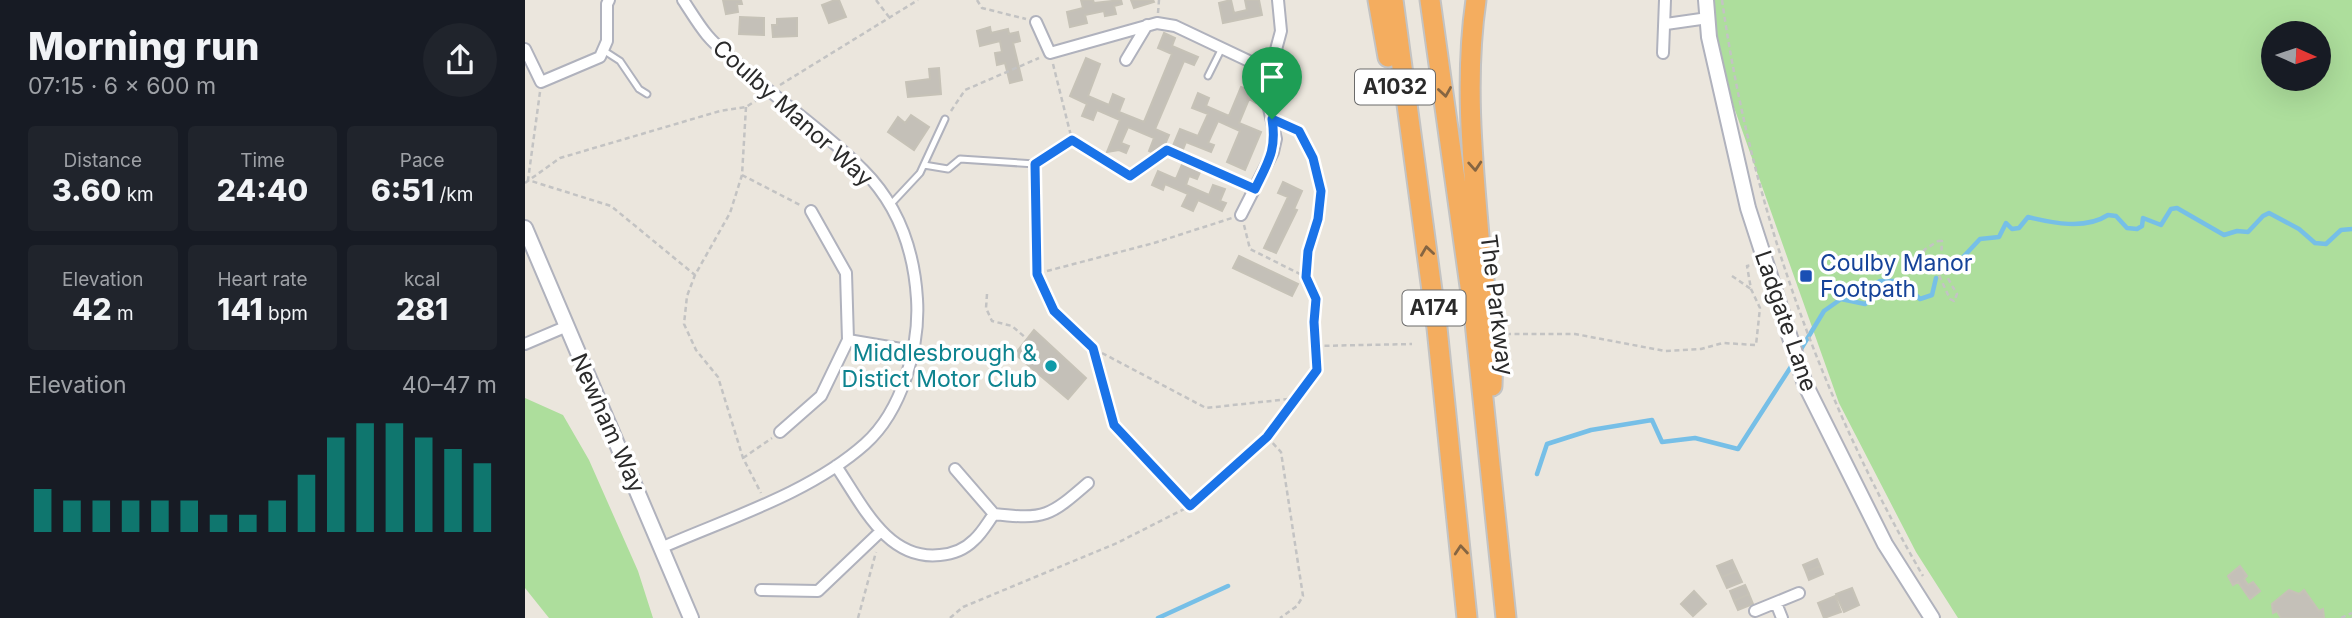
<!DOCTYPE html>
<meta charset="utf-8">
<style>
:root{--surface:#171b24;--page:#20242c;--text:#f1f3f6;--muted:#9ea1a6;--accent:#0f766e}
body{margin:0;font-family:Inter,sans-serif;background:var(--page);color:var(--text);height:100vh;display:flex;flex-direction:column;font-size:26px;white-space:nowrap}
*{box-sizing:border-box;margin:0}
p{font-size:23px;color:var(--muted)}
.icon{flex:none;width:38px;height:38px;fill:none;stroke:currentColor;stroke-width:2;stroke-linecap:round;stroke-linejoin:round}
.map{position:relative;flex:1;overflow:hidden}
.panel{display:flex;flex-direction:column;background:var(--surface);width:525px}
.panel>*{flex:none}
.needle{width:46px;rotate:93deg}
.buttons{position:absolute;left:1736px;top:21px;display:grid;gap:14px}
.buttons a{display:grid;place-items:center;width:70px;height:70px;border-radius:50%;background:var(--surface);box-shadow:0 7px 28px #0002;font-size:35px}
.pin{position:absolute;display:grid;place-items:center;width:60px;height:60px;color:#fff;margin:-72px -30px;border-radius:50% 50% 50% 0;rotate:-45deg;box-shadow:0 0 7px #0007}
.pin .icon{rotate:45deg}
.round{display:grid;place-items:center;flex:none;width:74px;height:74px;border-radius:37px;background:var(--page)}
.summary{display:flex;align-items:center;justify-content:space-between;height:119px;padding:0 28px}
h1{font-size:38px;font-weight:800;line-height:52px}
.metrics{display:grid;grid-template-columns:repeat(3,1fr);gap:10px;height:119px;padding:7px 28px}
.metrics div{display:grid;align-content:center;border-radius:7px;background:var(--page);text-align:center}
.metrics b{font-size:30px;font-weight:800}
.metrics small{font-size:19px;font-weight:400}
.metrics p{font-size:19px}
.chart{height:196px;padding:14px 28px}
.chart p{display:flex;justify-content:space-between}
.chart svg{width:100%;height:126px;margin-top:7px;stroke:var(--accent);stroke-width:6}
main{display:flex;flex:1;min-height:0}
.map>svg:first-child{display:block}
</style>
<main>
<section class="panel">
<div class="summary"><div><h1>Morning run</h1><p>07:15 · 6 × 600 m</p></div><a class="round"><svg class="icon" aria-label="share" viewBox="0 0 24 24"><path d="M12 15V3M7 8l5-5 5 5M5 13v7h14v-7"/></svg></a></div>
<div class="metrics">
<div><p>Distance</p><b>3.60<small> km</small></b></div>
<div><p>Time</p><b>24:40</b></div>
<div><p>Pace</p><b>6:51<small> /km</small></b></div>
</div>
<div class="metrics">
<div><p>Elevation</p><b>42<small> m</small></b></div>
<div><p>Heart rate</p><b>141<small> bpm</small></b></div>
<div><p>kcal</p><b>281</b></div>
</div>
<div class="chart"><p><span>Elevation</span>40–47 m</p>
<svg viewBox="0 0 160 44" preserveAspectRatio="none"><path d="M5 44V29M15 44V33M25 44V33M35 44V33M45 44V33M55 44V33M65 44V38M75 44V38M85 44V33M95 44V24M105 44V11M115 44V6M125 44V6M135 44V11M145 44V15M155 44V20"/></svg>
</div>
</section>
<div class="map">
<svg width="1827" height="618" viewBox="0 0 1827 618">
<rect width="100%" height="100%" fill="#ebe6dd"/>
<path fill="#adde9c" fill-rule="evenodd" d="M1186 0H1827V618H1433L1391 552 1314 403 1184 37ZM1748 33H1794V79H1748Z
M0 398 38 415 64 460 113 571 128 618H24L0 588Z"/>
<g fill="none" stroke-linecap="round" stroke-linejoin="round">
<path stroke="#76bfe7" stroke-width="4.5" d="M1427 269 1455 239 1474 237 1481 223 1487 229 1494 228 1503 217C1528 223 1560 230 1583 215L1591 216 1602 228 1612 229 1617 226 1618 218 1636 225 1646 209 1652 208 1699 235 1712 231 1723 232 1738 216 1744 213 1774 229 1790 243 1801 244 1816 230 1827 229
M1273 354 1299 311 1316 299 1340 304 1345 301 1348 285 1355 281H1376L1395 299 1407 295 1411 278
M1012 474 1022 444 1066 430 1127 420 1137 442 1170 438 1213 449 1269 362
M633 618 703 586"/>
</g>
<path fill="#c4c0b8" stroke="#c6c2b7" stroke-width="2" d="M198 0H216L217 4H212L213 12 201 14Z
M310 0H314L321 17 304 23 297 5Z
M556 0H568L569 3 596 0 597 4 589 6 591 14 580 16 579 11 560 15 562 23 545 27 542 12 558 8Z
M606 0H628L629 2 609 8Z
M706 0 709 13 722 10 720 0H734L737 15 698 23 694 3Z
M215 17 239 18V35L214 34Z
M272 18V36L248 37 247 25H252V19Z
M465 27 466 33 483 29 484 34 493 32 495 41 488 43 497 80 485 83 480 63 472 65 470 53 477 52 475 41 455 46 452 31Z
M639 33 650 38 647 46 673 57 669 65 659 61 630 129 644 135 635 156 624 151 629 138 603 127 596 143 604 146 601 153 594 150 582 152 595 120 572 110 568 120 557 116 562 104 545 96 561 58 575 64 563 96 584 105 588 94 599 99 594 112 619 122 647 54 633 48Z
M414 68 416 94 383 97 381 82 405 79 404 69Z
M716 87 735 95 731 103 724 99 714 123 736 132 720 170 702 162 715 131 693 121 683 143 689 145 686 152 661 142 657 152 647 148 655 129 673 136 683 114 667 108 673 93 684 98 681 106 704 116Z
M386 115 404 127 389 150 363 132 373 117 380 123Z
M661 155 679 163 672 179 664 176 661 185 684 195 688 185 700 189 695 201 701 203 697 211 673 200 668 211 657 206 663 194 640 184 638 190 627 185 633 171 651 179Z
M758 182 777 191 769 209 772 210 751 253 739 248 763 197 753 193Z
M714 256 773 284 767 296 708 268Z
M509 330 561 378 543 399 490 354Z
M1292 559 1295 566 1281 572 1278 565Z
M1207 560 1212 571 1197 577 1192 566Z
M1295 566 1298 574 1284 580 1281 572Z
M1715 566 1722 576 1719 579 1723 585 1728 582 1735 591 1725 599 1713 582 1708 585 1703 576Z
M1212 571 1217 582 1202 588 1197 577Z
M1220 585 1224 594 1209 601 1205 591Z
M1327 588 1334 605 1319 612 1311 594Z
M1764 590 1774 594 1779 590 1794 611 1798 609 1799 618H1756L1752 611 1748 613 1747 604Z
M1169 591 1181 604 1168 616 1156 604Z
M1224 594 1228 604 1213 610 1209 601Z
M1310 596 1316 612 1299 618 1293 603Z"/>
<g fill="none" stroke-linecap="round" stroke-linejoin="round">
<g stroke="#b0b2bd" stroke-width="9">
<path id="lane" d="M78 50 95 61 114 89 122 94
M683 76 697 48
M399 165 423 169 435 159 510 164 512 274 529 311 568 348
M366 204 395 173 420 119"/>
</g>
<g stroke="#b0b2bd" stroke-width="14">
<path id="street" d="M511 22 525 53 632 23 650 26 745 71
M1141 24 1183 18
M0 49 16 82 75 57 82 41V4L84 0
M1138 53 1140 0
M601 60 622 25
M716 215 748 152 751 139 740 91 756 31 753 0
M323 340 388 351
M0 344 40 327
M255 432 296 396 323 340 321 273 286 211
M311 466C337 504 362 561 415 555 428 554 440 549 449 540 457 533 463 522 469 514 520 520 525 516 563 483
M430 469 469 514
M138 547C204 518 285 493 340 444 377 411 395 347 392 299 389 250 373 205 338 170 300 131 253 101 213 64 203 55 191 46 182 35 173 24 166 12 158 0
M236 590 293 591 355 532
M1251 603 1257 618
M1230 611 1274 593"/>
</g>
<g stroke="#b0b2bd" stroke-width="18">
<path id="secondary" d="M1181 0 1184 37 1223 208 1280 384 1360 544 1407 618
M0 228 166 618"/>
</g>
<g stroke="#c3c3c3" stroke-width="23">
<path id="highway" d="M853 0 863 57
M868 0 912 328 942 618
M905 0 950 322 981 618
M951 0C939 81 948 166 955 247 960 293 969 340 967 386"/>
</g>
<path stroke="#c3c3c3" stroke-width="2.5" stroke-dasharray="5 3.5" stroke-linecap="butt" d="M351 0 364 17
M452 0 457 8 501 19
M1197 0C1226 204 1295 398 1398 576
M633 13 634 0
M528 64 547 140 605 176 642 150 720 185
M255 85 393 0
M15 92 3 180 86 206 170 275
M221 107 217 175 205 213 170 275 162 296 159 324 171 350 193 377 218 458 236 493
M426 111 440 90 514 58
M518 159 547 140
M217 175 277 206
M0 183 35 158 195 111 221 107 235 98
M719 225 725 249 781 277
M1413 241H1417C1415 267 1419 272 1432 294L1429 301 1425 299 1411 269 1400 258 1399 250Z
M522 271 629 243 707 218
M1207 276 1226 289
M462 294 461 308 467 321 487 326 502 339
M981 334H1050L1140 351 1176 349 1198 343 1231 345 1235 308 1226 289 1222 266 1228 265
M791 346 887 344
M577 353 681 408 773 398
M570 356 589 425 665 505
M742 437 756 452 778 596 772 606 755 618
M218 458 247 438
M333 618 351 552
M425 618 438 607 592 543 665 506 742 437 792 370 789 322 791 299 781 277 783 251 793 219 796 191 788 158 774 131 758 124
M1816 618 1827 613
M1826 618H1827"/>
<use href="#lane" stroke="#fff" stroke-width="5"/>
<use href="#street" stroke="#fff" stroke-width="10"/>
<use href="#secondary" stroke="#fff" stroke-width="14"/>
<use href="#highway" stroke="#f4ad5f" stroke-width="19"/>
</g>
<defs><path id="oneway-chevron" d="M-2-3.5L2.5 0L-2 3.5" fill="none" stroke-width="1.6" stroke-linecap="round" stroke-linejoin="round" transform="scale(1.75)"/></defs>
<g stroke="#856542">
<use href="#oneway-chevron" transform="translate(920 92) rotate(81)"/>
<use href="#oneway-chevron" transform="translate(950 166) rotate(86)"/>
<use href="#oneway-chevron" transform="translate(902 251) rotate(-98)"/>
<use href="#oneway-chevron" transform="translate(936 550) rotate(-95)"/>
</g>
<g fill="none" stroke-linecap="round" stroke-linejoin="round">
<g stroke="#fff" stroke-width="14">
<path id="route" d="M747 119 774 131 788 158 796 191 793 219 783 251 781 277 791 299 789 322 792 370 742 437 665 506 589 425 568 348 529 311 512 274 510 164 547 140 605 176 642 150 730 189C743 162 752 150 747 119Z"/>
</g>
<use href="#route" stroke="#1a73e8" stroke-width="9"/>
</g>
<rect fill="#1a4fb4" stroke="#fff" stroke-width="2.5" x="1274" y="269" width="14" height="14" rx="3.5"/>
<circle fill="#0f9aa8" stroke="#fff" stroke-width="2.5" cx="526" cy="366" r="7"/>
<g text-anchor="middle" stroke-width="7" stroke-linejoin="round" paint-order="stroke">
<g fill="#fff" stroke="#6a6a6a" stroke-width="2">
<rect x="830" y="69.5" width="80" height="35" rx="5"/>
<rect x="877.5" y="290.5" width="63" height="35" rx="5"/>
</g>
<g font-size="21" font-weight="bold" fill="#2a2a2a">
<text x="870" y="94">A1032</text>
<text x="909" y="315">A174</text>
</g>
<g font-size="23" fill="#2a2a2a" stroke="#fff">
<text transform="translate(268 113) rotate(42)" y="8">Coulby Manor Way</text>
<text transform="translate(972 305) rotate(83)" y="8">The Parkway</text>
<text transform="translate(1261 321) rotate(71)" y="8">Ladgate Lane</text>
<text transform="translate(83 423) rotate(66)" y="8">Newham Way</text>
</g>
<g font-size="23" fill="#164399" stroke="#fff" text-anchor="start">
<text x="1295" y="271">Coulby Manor<tspan x="1295" dy="26">Footpath</tspan></text>
</g>
<g font-size="23" fill="#0d838f" stroke="#fff" text-anchor="end">
<text x="512" y="361">Middlesbrough &amp;<tspan x="512" dy="26">Distict Motor Club</tspan></text>
</g>
</g>
</svg>
<div class="buttons">
<a><svg class="needle" viewBox="-14 -14 28 28"><path d="M0-13l5 13h-10z" fill="#e53935"/><path d="M0 13l5-13h-10z" fill="#9ea1a6"/></svg></a>
</div>
<div class="pin" style="left:747px;top:119px;background:#1e9e55"><svg class="icon" aria-label="arrive" viewBox="0 0 24 24"><path d="M6 21V4h12l-3 4 3 4H6"/></svg></div>
</div>
</main>
